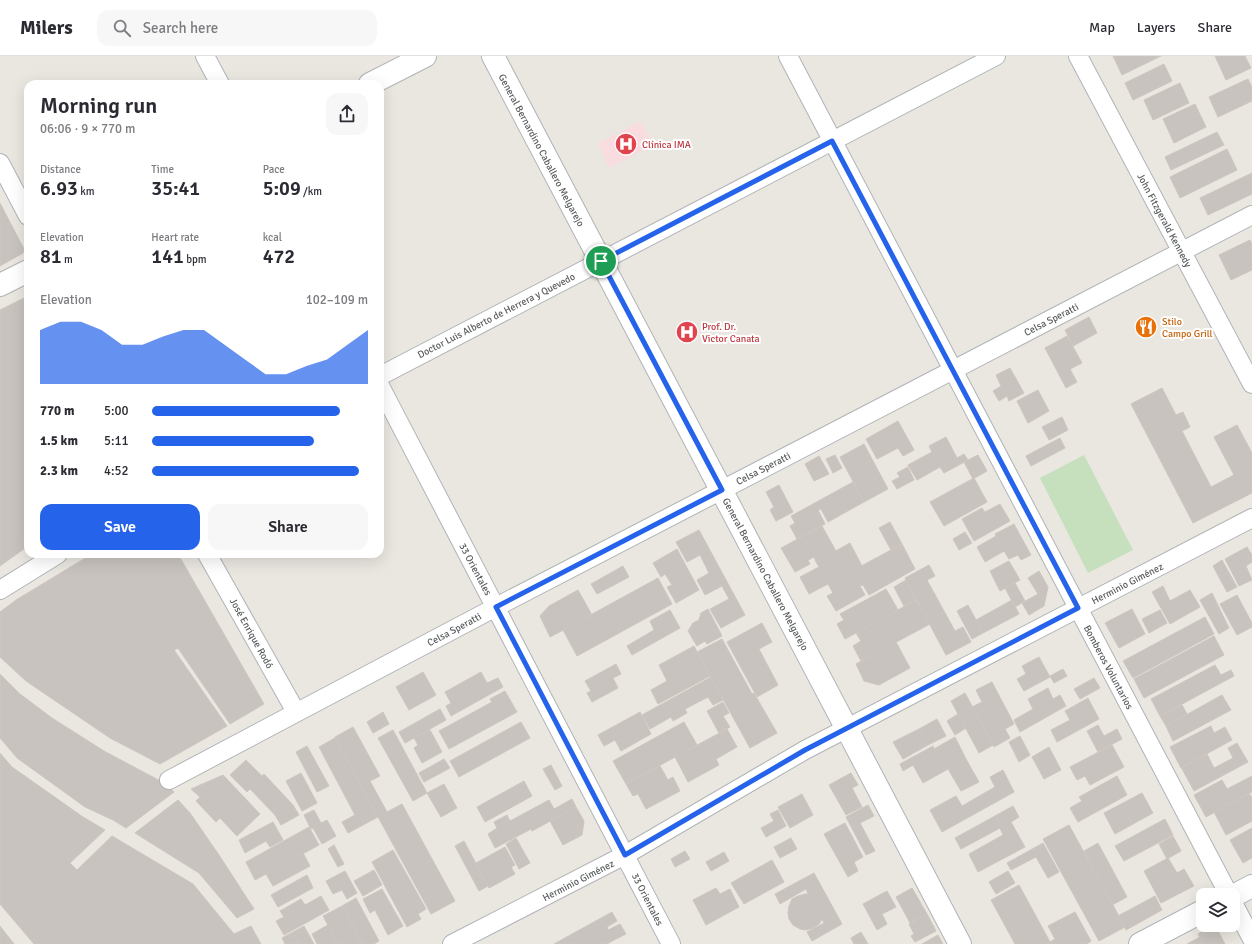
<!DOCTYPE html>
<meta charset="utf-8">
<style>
:root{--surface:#fff;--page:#f7f7f7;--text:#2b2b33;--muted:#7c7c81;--line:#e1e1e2;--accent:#2563eb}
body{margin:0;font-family:Signika,sans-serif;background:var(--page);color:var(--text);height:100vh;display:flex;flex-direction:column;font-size:15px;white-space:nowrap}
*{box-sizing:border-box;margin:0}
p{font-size:13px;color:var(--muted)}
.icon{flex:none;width:22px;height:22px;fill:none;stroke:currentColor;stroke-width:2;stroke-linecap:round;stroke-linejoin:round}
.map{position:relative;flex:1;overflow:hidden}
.panel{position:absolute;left:24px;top:24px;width:360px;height:478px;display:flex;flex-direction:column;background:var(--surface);border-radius:12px;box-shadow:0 4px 16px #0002}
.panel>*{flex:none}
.tools{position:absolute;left:1196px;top:832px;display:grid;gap:8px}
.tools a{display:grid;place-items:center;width:44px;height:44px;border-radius:8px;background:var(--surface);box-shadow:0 4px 16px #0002;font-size:20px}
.pin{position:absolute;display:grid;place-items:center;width:34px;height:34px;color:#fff;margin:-17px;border:2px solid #fff;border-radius:50%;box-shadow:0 1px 4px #0007}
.round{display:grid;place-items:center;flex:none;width:42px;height:42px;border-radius:12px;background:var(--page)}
.head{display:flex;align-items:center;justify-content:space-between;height:68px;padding:0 16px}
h1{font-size:22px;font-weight:600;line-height:30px}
.metrics{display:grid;grid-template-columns:repeat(3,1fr);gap:6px;height:68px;padding:4px 16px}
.metrics div{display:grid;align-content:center}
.metrics b{font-size:20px;font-weight:600}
.metrics small{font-size:11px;font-weight:400}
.metrics p{font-size:11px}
.chart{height:112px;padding:8px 16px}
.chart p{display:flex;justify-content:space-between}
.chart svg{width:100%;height:72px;margin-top:4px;fill:var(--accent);opacity:.7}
.action{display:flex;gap:8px;margin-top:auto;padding:8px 16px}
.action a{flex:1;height:46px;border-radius:12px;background:var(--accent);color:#fff;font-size:16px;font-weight:600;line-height:46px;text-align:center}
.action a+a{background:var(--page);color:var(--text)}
ul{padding:0 16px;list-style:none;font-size:13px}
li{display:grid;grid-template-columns:64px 48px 1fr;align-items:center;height:30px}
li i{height:10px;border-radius:5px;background:var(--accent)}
header{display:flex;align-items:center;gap:24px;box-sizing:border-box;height:56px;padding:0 20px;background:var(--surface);border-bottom:1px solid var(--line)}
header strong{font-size:19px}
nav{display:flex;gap:22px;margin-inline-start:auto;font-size:14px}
.search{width:280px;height:36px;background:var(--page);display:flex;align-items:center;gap:10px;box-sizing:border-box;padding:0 14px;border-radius:12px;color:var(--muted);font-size:15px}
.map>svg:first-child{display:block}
</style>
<header>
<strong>Milers</strong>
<div class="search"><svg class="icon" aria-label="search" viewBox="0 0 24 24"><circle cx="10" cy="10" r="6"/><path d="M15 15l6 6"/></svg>Search here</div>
<nav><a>Map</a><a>Layers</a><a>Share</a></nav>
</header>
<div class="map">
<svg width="1252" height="888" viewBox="0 0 1252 888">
<rect width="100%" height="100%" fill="#eae6e0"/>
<path fill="#f8dcdf" d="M641 65 653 89 609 112 598 87Z"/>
<path fill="#c6e0be" d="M1084 399 1133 494 1088 517 1040 422Z"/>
<path fill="#c8c3be" stroke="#cec6bf" d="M1113 0H1161L1122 19Z
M1215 0H1245L1251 12 1226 24Z
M1164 8 1172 25 1133 44 1125 27Z
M1248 23 1252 31V45L1218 61 1209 41Z
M1180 27 1189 47 1153 64 1144 44Z
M1195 48 1206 71 1174 87 1163 63Z
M1217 76 1224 89 1171 114 1165 101Z
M1227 93 1237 114 1180 142 1170 121Z
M1252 117V138L1208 159 1200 142Z
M0 147 24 193 23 197 0 210Z
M1250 184 1252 188V214L1231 224 1219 199Z
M28 240V490L0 510V254Z
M1089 261 1097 277 1073 290 1065 274Z
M1067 280 1082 307 1070 313 1077 326 1066 332 1045 292Z
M1010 312 1024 337 1009 345 1007 340 999 345 993 335 1001 330 996 319Z
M1162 332 1176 359 1183 356 1190 371 1182 375 1211 431 1234 419 1214 381 1237 369 1252 397V437L1193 467 1131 348Z
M1038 334 1049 355 1028 367 1017 345Z
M1062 361 1068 374 1049 384 1042 371Z
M898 365 914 394 903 400 898 392 877 403 866 383Z
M946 381 957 402 964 398 968 404 944 417 940 411 917 424 908 409 932 396 929 390Z
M1060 382 1065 392 1031 410 1026 400Z
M864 388 888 433 864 446 840 401Z
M835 399 842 412 833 417 826 403Z
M978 399 987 415 973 423 964 406Z
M819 400 829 418 814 425 805 408Z
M908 411 914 424 897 433 892 425 900 421 897 417Z
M974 422 987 446 944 470 930 446Z
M853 426 864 446 828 466 821 453 818 454 825 468 797 483 790 470 795 467 791 460Z
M779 429 793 456 776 465 770 454 774 451 766 436Z
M1000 448 1010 465 974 485 962 463 982 452 985 456Z
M890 466 902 488 891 494 879 472Z
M1014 468 1031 499 1021 504 1018 499 1009 503 1004 495 985 506 977 491 996 480 995 478Z
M822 470 836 495 816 506 814 501 808 504 810 508 795 516 781 492Z
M699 474 745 559 721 572 710 553 729 543 722 530 705 539 697 524 709 517 700 499 687 506 676 486Z
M965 476 972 487 959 494 953 483Z
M850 487 862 510 809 538 800 521 819 511 816 506Z
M902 488 915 513 869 539 863 529 860 530 865 539 836 555 827 540 833 537 828 528Z
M1247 491 1252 499V506L1246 510 1252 524 1239 530 1225 503Z
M677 493 699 534 676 547 667 531 672 529 665 518 661 521 653 507Z
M92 498H178L264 648 230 668 178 592 174 594 227 670 160 708 110 682 26 625 0 601V556L16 544Z
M1222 504 1237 531 1227 536 1213 510Z
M1009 505 1020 524 1000 535 990 515Z
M929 509 935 520 927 524 955 575 963 571 971 586 946 599 905 522Z
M623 510 629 521 597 538 591 528Z
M1039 515 1048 531 1044 550 1029 559 1022 547 1038 538 1028 522Z
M658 522 672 548 577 600 563 574Z
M906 524 916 544 904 550 894 531Z
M1015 527 1025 545 1015 551 1005 532Z
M1163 530 1170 545 1190 534 1200 551 1170 568 1152 536Z
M886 533 898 554 845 583 837 568 844 564 840 558Z
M578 534 592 559 550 581 540 560 549 550Z
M1212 537 1229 572 1219 578 1200 544Z
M1237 539 1252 567V571L1237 579 1220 548Z
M916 544 930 568 861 605 853 590 861 585 856 577Z
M1012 544 1019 558 983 577 976 564Z
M968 549 983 577 972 583 957 555Z
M708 553 722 580 707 588 705 585 697 590 688 575 693 567 699 564 701 557Z
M1132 553 1145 578 1119 592 1105 567Z
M670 554 680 572 632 599 627 590 654 574 650 565Z
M1160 554 1167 567 1149 577 1142 563Z
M1205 561 1214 578 1133 622 1123 605Z
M762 567 772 586 759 593 778 629 757 641 727 586Z
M1214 580 1224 599 1144 642 1134 623Z
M722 583 752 638 754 637 777 677 750 692 697 596Z
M896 586 910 612 879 629 864 625 856 608Z
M694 590 710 620 658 648 651 634 667 625 659 609Z
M1039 601 1050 621 1024 635 1017 623 1026 618 1022 610Z
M616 608 621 618 613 622 618 632 592 646 587 637 591 635 585 625Z
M1215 609 1221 619 1231 614 1234 620 1160 660 1151 643Z
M1063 613 1067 620 1054 627 1050 620Z
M423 616 436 639 409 654 396 631Z
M481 616 487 627 498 622 503 631 451 660 446 650 451 647 445 636Z
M0 618 20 638 52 662 104 695 166 728 174 736 126 772 113 764 85 751 17 702 0 682Z
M711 621 723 644 713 649 708 641 685 653 687 657 673 665 671 661 650 673 642 659Z
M1094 622 1100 632 1080 643 1074 633Z
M992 626 1014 668 1005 673 1010 682 994 691 972 651 982 646 976 634Z
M1048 632 1053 643 1060 639 1066 650 1020 676 1014 664 1033 653 1028 643Z
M505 635 517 656 449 693 439 675 492 646 490 643Z
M965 637 993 689 979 697 951 645Z
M1222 639 1231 654 1173 685 1166 670Z
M1088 642 1099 663 1057 686 1051 674 1070 664 1065 655Z
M723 646 729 657 723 660 730 671 719 677 707 655Z
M1182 649 1187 658 1166 670 1160 660Z
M440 653 446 664 405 687 399 676Z
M383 656 389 668 373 677 367 666Z
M640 656 651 678 621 695 615 684 604 690 598 679Z
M958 658 966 672 955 679 947 665Z
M937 663 946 680 928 689 919 673Z
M521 666 530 682 459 721 450 705Z
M684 666 697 689 626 728 613 705Z
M1098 669 1104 680 1117 673 1122 683 1098 696 1087 675Z
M1211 670 1214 677 1225 671 1232 684 1181 712 1170 691Z
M353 671 380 720 370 725 387 756 402 748 455 845 431 858 335 682V681Z
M727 673 737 691 716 703 719 709 688 726 675 701Z
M919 673 928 689 903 703 893 686Z
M393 674 427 737 413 745 378 682Z
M430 674 442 696 422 707 414 692 418 689 414 682Z
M1020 680 1030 699 1019 706 1009 686Z
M955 681 966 703 923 727 913 709 903 715 900 708 933 690 934 693Z
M335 682 378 761 348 777 342 766 355 759 319 691Z
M1237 687 1248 706 1194 735 1181 711 1207 698 1214 712 1233 702 1228 692Z
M1112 689 1124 711 1090 729 1085 720 1077 724 1070 711Z
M307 690 329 730 317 736 296 696Z
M1049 691 1061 714 1044 723 1032 701Z
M0 697 12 711 83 761 105 774 70 807 77 814 112 780 193 828 234 878 251 870 261 888H34L0 848Z
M444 703 450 712 424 726 419 717Z
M966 703 979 726 961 735 948 713Z
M246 704 262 720 264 718 293 749 299 759 281 769 275 759 250 733 247 736 230 719Z
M551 709 562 730 555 734 543 713Z
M660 710 668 724 673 721 680 735 646 753 638 738 633 740 626 728Z
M1003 714 1014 736 942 776 930 754 956 740 962 750 995 731 990 721Z
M301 717 317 747 302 755 286 725Z
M851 717 858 729 852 732 862 751 846 759 829 729Z
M223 719 260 758 237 780 220 762 216 766 196 745 200 741 191 733Z
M1117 720 1127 739 1078 766 1070 752 1082 745 1079 741Z
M1252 720V736L1206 761 1194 739 1222 724 1227 733Z
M524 725 532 740 485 766 477 751Z
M444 728 457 752 441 761 427 737Z
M1142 737 1153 757 1115 778 1104 757Z
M1249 737 1252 742V765L1226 779 1214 756Z
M802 738 813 759 790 772 778 751Z
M572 743 576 751 532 775 531 773 495 792 488 778 497 772 494 766 507 759 510 765 549 744 554 753Z
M178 744 190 757 219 799 254 853 237 862 199 817 135 777Z
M868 749 874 760 860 767 875 795 866 799 846 761Z
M1013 750 1019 761 1011 766 1025 791 978 816 969 798 1003 779 1000 772 961 793 955 782Z
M576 751 584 765 582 779 563 789 550 765Z
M314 754 321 767 327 764 336 780 322 788 313 772 311 773 304 759Z
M778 754 786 770 766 781 761 772 774 765 770 758Z
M1165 763 1173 779 1124 805 1115 790Z
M273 766 283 784 270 791 266 785 245 797 239 784Z
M845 767 863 801 854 806 858 815 848 821 824 778Z
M1069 769 1125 871 1099 885 1043 783Z
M309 771 319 789 255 824 246 806Z
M1252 772V802L1243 807 1230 784Z
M1173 780 1181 795 1167 803 1159 788Z
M516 782 530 807 519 813 506 788Z
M791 782 797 793 780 802 774 791Z
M464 785 488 830 479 835 455 790Z
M1043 787 1059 816 1048 822 1036 801 1011 814 1007 807Z
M1098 787 1127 841 1112 849 1084 795Z
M334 789 344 808 338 811 328 793Z
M505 791 515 809 511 811 515 818 489 832 476 807Z
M393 794 426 853 418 858 421 863 407 871 372 806Z
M685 795 690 803 675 811 671 803Z
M724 796 729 805 711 815 706 806Z
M303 797 310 810 273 830 266 818Z
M1168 802 1177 817 1184 813 1194 830 1161 847 1144 815Z
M772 804 784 826 744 848 731 827Z
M374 814 382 829 363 840 354 825Z
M345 815 357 837 347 843 342 834 333 838 326 825Z
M1008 815 1015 827 996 838 989 826Z
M814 817 842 868 812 885 807 876 824 867 822 863 819 868 813 872 806 874 800 873 793 869 789 863 788 857 789 850 792 843 798 840 805 838H808L806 833 780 848 775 838Z
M307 819 313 832 278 851 271 839Z
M1019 829 1050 886 1055 883 1048 870 1075 856 1091 885 1087 888H1015L991 844Z
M716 832 720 838 730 833 739 851 706 869 693 844Z
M912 832 927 858 910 867 896 841Z
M382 833 403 870 388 879 375 854 370 857 363 843Z
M887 835 896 851 882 858 887 868 877 874 863 848Z
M321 840 329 854 284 879 276 865 284 861 280 855 301 843 305 849Z
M1155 840 1162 854 1126 874 1118 860Z
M356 842 379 885 374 888H362L342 850Z
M342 850 362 888H338L323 860Z
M612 856 617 865 607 871 608 874 620 868 626 878 614 884 607 888H554Z
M927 858 936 875 915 886 911 880 914 878 909 868Z
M328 869 338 888H317L312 878Z
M1215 869 1225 888H1203L1198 878Z
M0 870 14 888H0Z
M304 870 314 888H299L293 876Z
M293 876 299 888H285L282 882Z
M861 876 868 888H854L851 882Z
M938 879 943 888H922Z
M1200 881 1203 888H1187Z"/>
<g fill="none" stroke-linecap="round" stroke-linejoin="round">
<g stroke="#b0b4b7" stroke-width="20">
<path id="street" d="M205 0 220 28
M788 0 1229 839
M1078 0 1252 328
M0 107 28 160
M380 320 996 0
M380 330 671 888
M207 498 296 656
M0 534 58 498
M169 724 496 551 1252 159
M1233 847 1252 883
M452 888 625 799 805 694 1252 462"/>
</g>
<g stroke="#b0b4b6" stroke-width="24">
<path id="secondary" d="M493 0 960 888
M370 28 425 0
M0 229 28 215
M1233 840 1252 830
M1140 888 1203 855"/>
</g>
<use href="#street" stroke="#fff" stroke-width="18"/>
<use href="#secondary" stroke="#fff" stroke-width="22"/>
</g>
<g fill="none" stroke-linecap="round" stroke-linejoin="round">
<g stroke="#fff" stroke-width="8">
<path id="route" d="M832 85 1078 552 805 694 625 799 496 551 722 434 601 205Z"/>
</g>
<use href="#route" stroke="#2563eb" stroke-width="5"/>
</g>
<defs>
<g id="hospital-disc" transform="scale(1.15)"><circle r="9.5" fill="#e0444e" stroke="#fff"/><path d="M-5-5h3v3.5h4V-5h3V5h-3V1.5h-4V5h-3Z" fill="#fff"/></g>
<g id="restaurant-disc" transform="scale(1.15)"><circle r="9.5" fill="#e8710a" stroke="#fff"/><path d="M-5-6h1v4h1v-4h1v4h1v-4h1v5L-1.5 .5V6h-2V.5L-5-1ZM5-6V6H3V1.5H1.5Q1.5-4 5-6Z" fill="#fff"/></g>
</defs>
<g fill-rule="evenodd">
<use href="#hospital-disc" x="626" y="88"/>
<use href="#restaurant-disc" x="1146" y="271"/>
<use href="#hospital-disc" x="687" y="276"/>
</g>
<g text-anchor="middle" stroke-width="4" stroke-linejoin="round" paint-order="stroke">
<g font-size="10" fill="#be3a42" stroke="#fff" text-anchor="start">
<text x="642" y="92">Clínica IMA</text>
<text x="702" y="274">Prof. Dr.<tspan x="702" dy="12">Victor Canata</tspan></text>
</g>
<g font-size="10" fill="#595d5f" stroke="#fff">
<text transform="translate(542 94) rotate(62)" y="4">General Bernardino Caballero Melgarejo</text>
<text transform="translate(1165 164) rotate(62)" y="4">John Fitzgerald Kennedy</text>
<text transform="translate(496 259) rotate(-27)" y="4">Doctor Luis Alberto de Herrera y Quevedo</text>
<text transform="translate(1051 263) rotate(-27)" y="4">Celsa Speratti</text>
<text transform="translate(763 412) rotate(-27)" y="4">Celsa Speratti</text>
<text transform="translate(476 513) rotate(62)" y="4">33 Orientales</text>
<text transform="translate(766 518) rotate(62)" y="4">General Bernardino Caballero Melgarejo</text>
<text transform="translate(1127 527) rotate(-27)" y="4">Herminio Giménez</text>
<text transform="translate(454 573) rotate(-28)" y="4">Celsa Speratti</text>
<text transform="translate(252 577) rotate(61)" y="4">José Enrique Rodó</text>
<text transform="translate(1109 611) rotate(62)" y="4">Bomberos Voluntarios</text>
<text transform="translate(578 824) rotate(-27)" y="4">Herminio Giménez</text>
<text transform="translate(648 843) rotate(63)" y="4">33 Orientales</text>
</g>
<g font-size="10" fill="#c56008" stroke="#fff" text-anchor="start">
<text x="1162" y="269">Stilo<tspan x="1162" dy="12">Campo Grill</tspan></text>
</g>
</g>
</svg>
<div class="tools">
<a><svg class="icon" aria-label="layers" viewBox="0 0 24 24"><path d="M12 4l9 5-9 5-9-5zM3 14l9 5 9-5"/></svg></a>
</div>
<div class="pin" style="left:601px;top:205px;background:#1e9e55"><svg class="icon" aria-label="arrive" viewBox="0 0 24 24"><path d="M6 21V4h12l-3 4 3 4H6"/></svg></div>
<section class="panel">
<div class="head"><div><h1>Morning run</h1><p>06:06 · 9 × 770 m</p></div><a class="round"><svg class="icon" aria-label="share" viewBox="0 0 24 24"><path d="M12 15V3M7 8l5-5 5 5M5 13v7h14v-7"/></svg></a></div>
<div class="metrics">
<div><p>Distance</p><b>6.93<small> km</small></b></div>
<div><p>Time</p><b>35:41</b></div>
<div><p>Pace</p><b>5:09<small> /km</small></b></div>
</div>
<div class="metrics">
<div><p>Elevation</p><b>81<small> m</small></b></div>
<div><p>Heart rate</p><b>141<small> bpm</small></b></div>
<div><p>kcal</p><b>472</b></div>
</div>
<div class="chart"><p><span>Elevation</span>102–109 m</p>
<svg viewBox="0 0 160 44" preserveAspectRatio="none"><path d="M0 44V11L10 6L20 6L30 11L40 20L50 20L60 15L70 11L80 11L90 20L100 29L110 38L120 38L130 33L140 29L150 20L160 11V44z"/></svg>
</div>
<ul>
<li><b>770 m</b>5:00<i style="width:87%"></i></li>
<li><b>1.5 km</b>5:11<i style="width:75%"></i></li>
<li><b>2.3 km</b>4:52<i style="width:96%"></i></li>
</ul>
<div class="action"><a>Save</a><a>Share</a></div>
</section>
</div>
